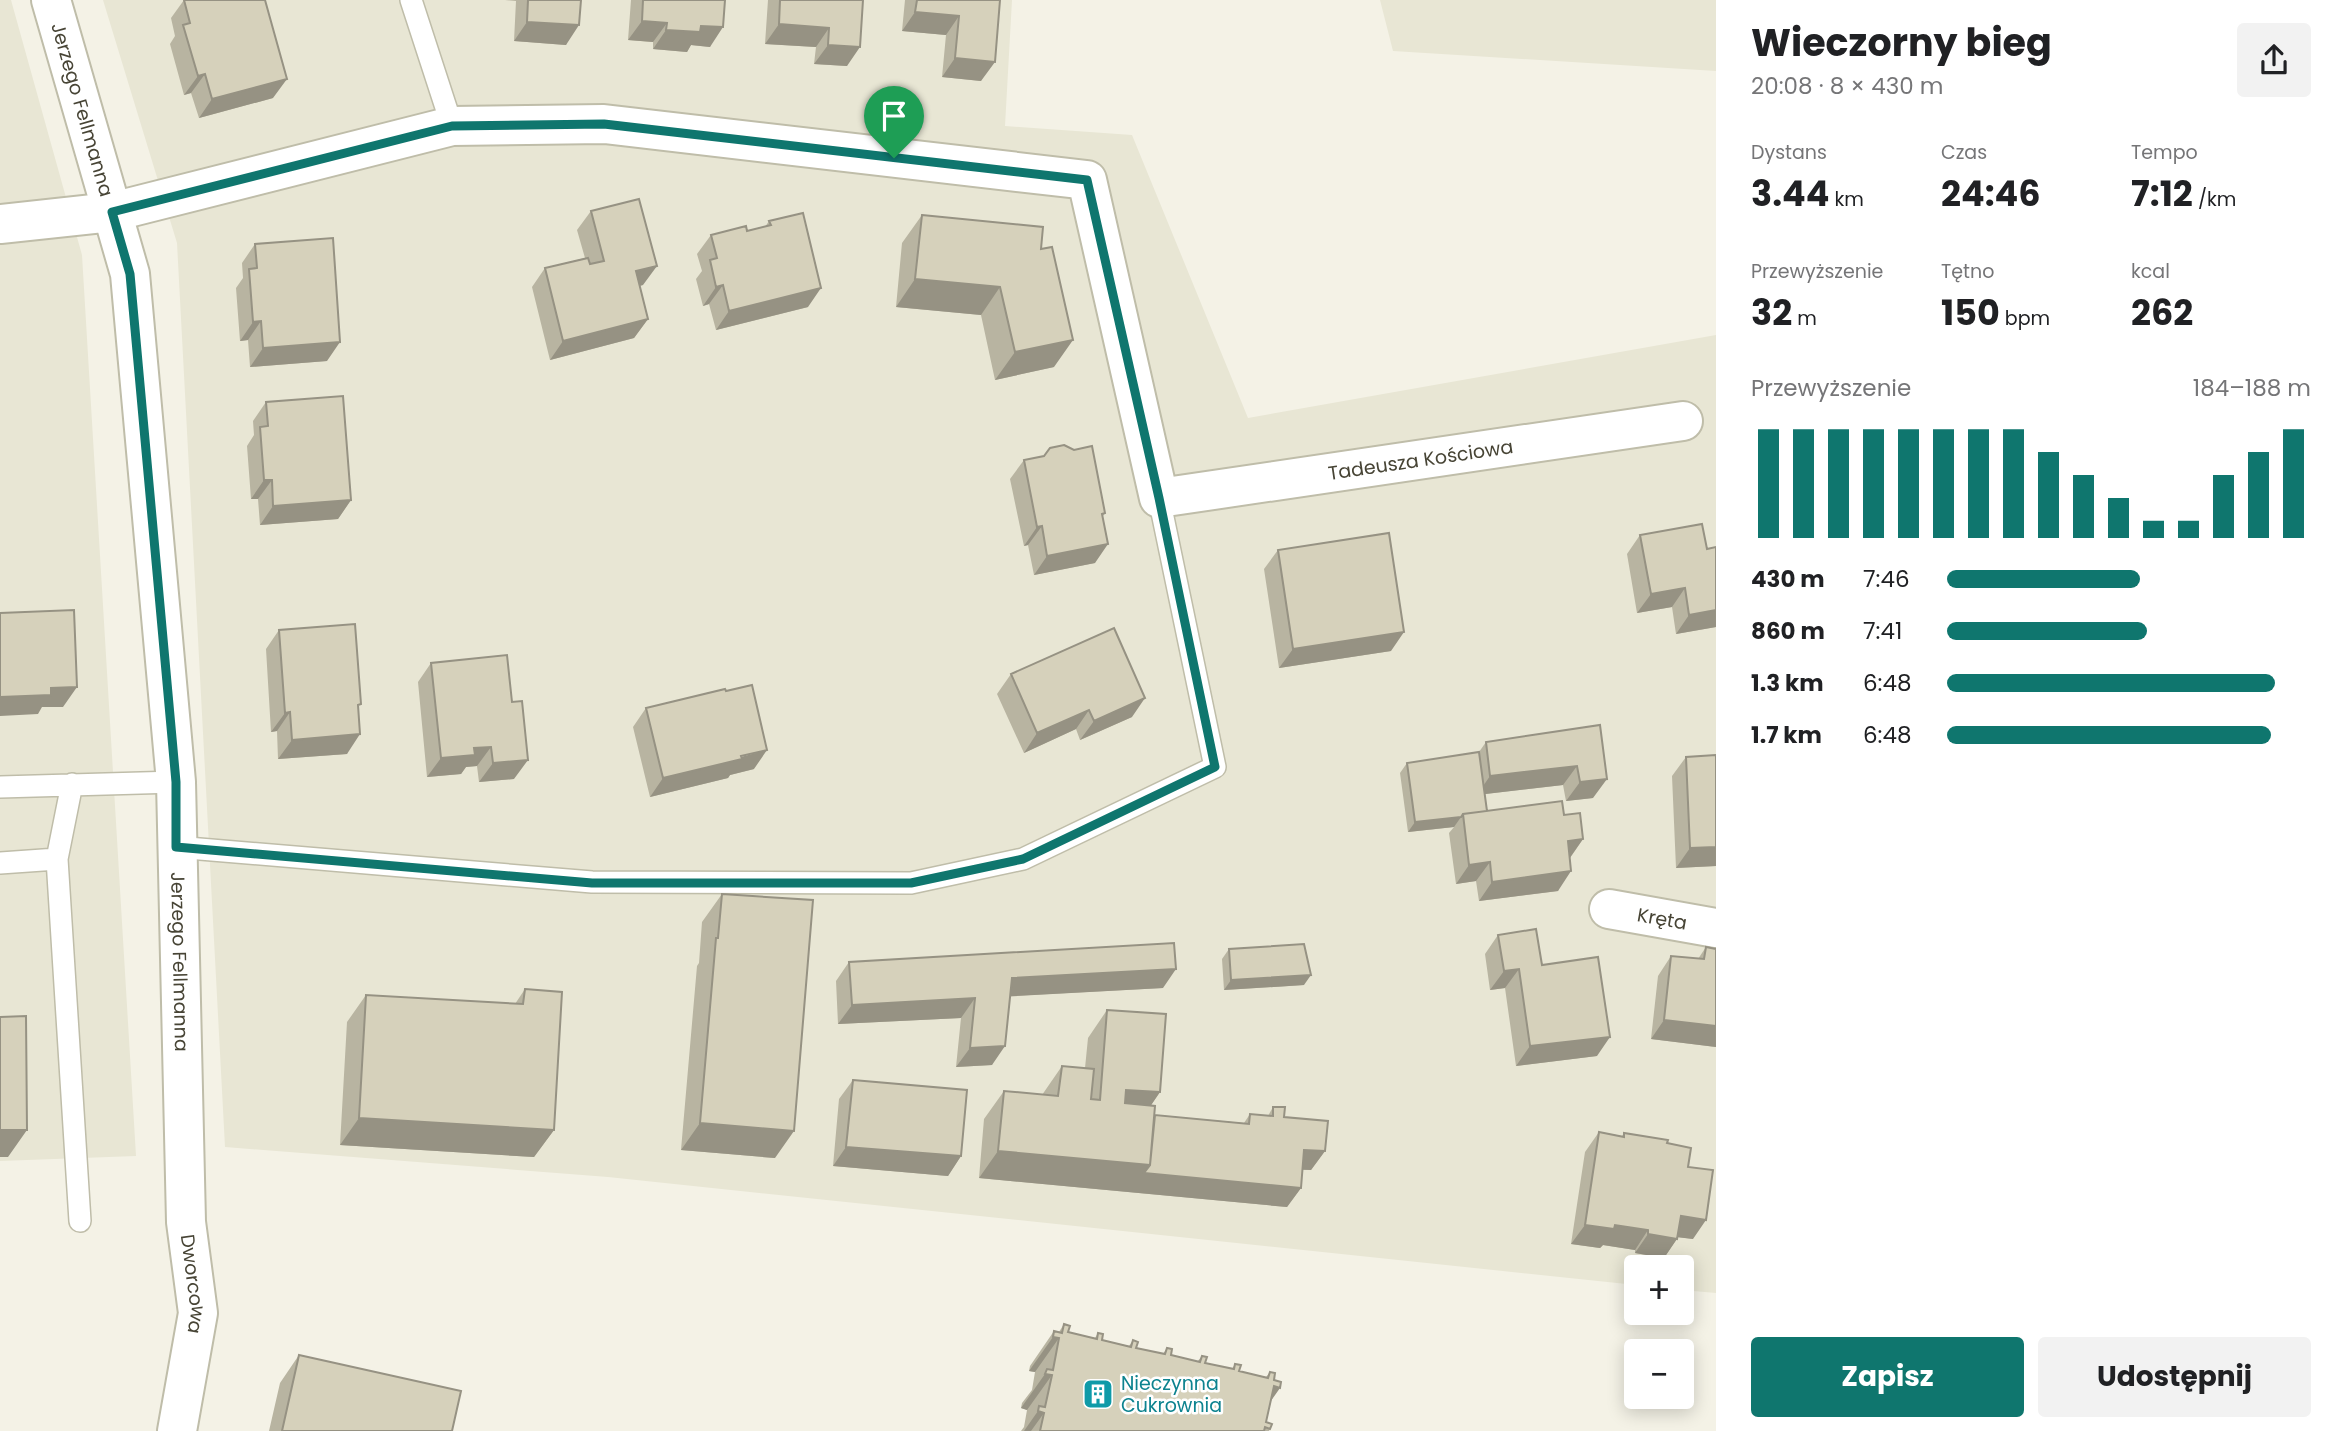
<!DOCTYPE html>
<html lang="pl">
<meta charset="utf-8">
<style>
:root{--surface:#fff;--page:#f2f2f2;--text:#202124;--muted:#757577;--accent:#0f766e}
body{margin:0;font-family:Poppins,sans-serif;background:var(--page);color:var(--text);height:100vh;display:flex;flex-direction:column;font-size:26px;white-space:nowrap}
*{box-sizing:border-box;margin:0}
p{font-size:23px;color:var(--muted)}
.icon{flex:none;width:38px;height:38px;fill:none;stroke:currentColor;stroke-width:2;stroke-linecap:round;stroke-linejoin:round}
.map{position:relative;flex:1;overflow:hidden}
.drawer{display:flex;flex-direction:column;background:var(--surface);width:630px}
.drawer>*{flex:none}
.tools{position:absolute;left:1624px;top:1255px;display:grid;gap:14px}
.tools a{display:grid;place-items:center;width:70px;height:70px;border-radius:7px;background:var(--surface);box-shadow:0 4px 18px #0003;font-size:35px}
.pin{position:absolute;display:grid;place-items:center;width:60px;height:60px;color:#fff;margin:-72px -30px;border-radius:50% 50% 50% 0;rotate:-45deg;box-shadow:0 0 7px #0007}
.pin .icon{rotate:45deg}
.round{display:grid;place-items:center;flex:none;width:74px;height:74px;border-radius:7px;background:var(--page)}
.overview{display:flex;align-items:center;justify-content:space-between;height:119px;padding:0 35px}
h1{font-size:38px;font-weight:700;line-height:52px}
.metrics{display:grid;grid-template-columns:repeat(3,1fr);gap:10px;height:119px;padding:7px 35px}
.metrics div{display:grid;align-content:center}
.metrics b{font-size:35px;font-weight:700}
.metrics small{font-size:19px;font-weight:400}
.metrics p{font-size:19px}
.chart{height:196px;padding:14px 35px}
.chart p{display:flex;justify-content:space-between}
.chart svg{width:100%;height:126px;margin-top:7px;stroke:var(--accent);stroke-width:6}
.cta{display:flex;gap:14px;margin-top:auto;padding:14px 35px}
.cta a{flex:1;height:80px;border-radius:7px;background:var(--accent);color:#fff;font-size:28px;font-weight:700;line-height:80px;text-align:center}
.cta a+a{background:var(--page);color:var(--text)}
ul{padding:0 35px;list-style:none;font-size:23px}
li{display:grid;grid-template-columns:112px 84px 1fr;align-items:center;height:52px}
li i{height:18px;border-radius:9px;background:var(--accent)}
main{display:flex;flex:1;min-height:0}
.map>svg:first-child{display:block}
</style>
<main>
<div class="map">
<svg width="1716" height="1431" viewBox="0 0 1716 1431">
<rect width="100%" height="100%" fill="#f4f2e6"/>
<path fill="#e8e6d4" d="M0 0H11L82 255 136 1156 0 1161Z
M103 0H1012L1005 126 1132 135 1248 418 1716 335V1293L1682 1290V1267H1636V1285L608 1177 225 1147 177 243Z
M1380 0H1716V71L1393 51Z"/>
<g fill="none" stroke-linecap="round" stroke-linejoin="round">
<g stroke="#bfbda9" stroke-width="24">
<path id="lane" d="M411 0 452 126
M72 784 57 859 80 1221
M0 787 176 782
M176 847 592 882 911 883 1023 859 1215 767 1159 498
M0 863 57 859"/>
</g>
<g stroke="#bfbda9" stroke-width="42">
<g id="street">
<path id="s1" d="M51 0 130 274 176 782 186 1222 198 1313 177 1431"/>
<path id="s2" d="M0 224 112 212 452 126 604 124 1087 180 1159 498 1683 421"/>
<path id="s3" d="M1609 909 1716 928"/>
</g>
</g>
<use href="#lane" stroke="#fff" stroke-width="21"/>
<use href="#street" stroke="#fff" stroke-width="38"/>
</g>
<path fill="#b8b4a1" d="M184 0H265L273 98 199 118 191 93 184 95 170 44 175 36 171 18Z
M505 0H581L566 45 514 41 516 1Z
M631 0H725L710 47 691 45 687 52 653 49V42L628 40Z
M768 0H863L847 66 814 64 816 47 765 44Z
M905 0H1000L981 81 942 77 946 35 902 31Z
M591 211 643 285 639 286 648 319 634 338 550 360 532 287 545 268 585 258 577 230Z
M922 215 1041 249 1054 367 995 380 981 315 896 307 902 243Z
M769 221 808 307 716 330 709 304 703 306 696 279 702 271 697 254 711 235 747 231 765 227Z
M255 244 327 361 250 367 248 340 240 341 236 288 243 278 242 263Z
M266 402 351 500 338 519 260 525 258 499H251L247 446 254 435 253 421Z
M1024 460 1105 513 1103 516 1095 563 1034 575 1028 545 1024 546 1010 479Z
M1640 535 1707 549 1716 547V627L1676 634 1672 607 1637 613 1627 554Z
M1278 550 1391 651 1279 668 1264 569Z
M279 630 358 709 347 754 278 759 277 731 271 732 266 649Z
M431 663 514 779 479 782 477 766 466 767 461 774 427 777 418 682Z
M1011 674 1132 717 1080 740 1076 729 1024 753 997 694Z
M646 708 754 769 730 775 728 778 650 797 633 727Z
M1600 725 1593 798 1566 801 1563 785 1485 794 1487 811 1564 815 1583 839 1570 858 1558 891 1479 901 1476 881 1456 884 1449 833 1454 827 1408 832 1400 773 1407 763 1479 752 1486 742Z
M1686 757 1716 866 1676 868 1672 776Z
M722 894 775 1158 681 1150 697 966 699 963 702 922Z
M1498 935 1542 965 1597 1056 1516 1066 1505 988 1490 990 1485 954Z
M1706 947 1716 949V1047L1651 1039 1658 976 1671 956 1698 959Z
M1229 949 1304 985 1224 990 1222 959Z
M849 962 1163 988 1010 996 992 1065 956 1067 961 1018 838 1024 836 981Z
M525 989 554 1130 534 1157 340 1145 347 1022 366 995 515 1004Z
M1107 1010 1160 1092 1151 1105 1155 1115 1244 1123 1250 1114 1268 1116 1273 1107 1284 1117 1325 1151 1311 1170H1302L1301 1188 1287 1207 979 1178 984 1119 1004 1091 1042 1095 1062 1066 1085 1068 1088 1038Z
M853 1080 961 1156 948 1176 833 1166 839 1099Z
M1599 1132 1622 1136 1624 1133 1667 1143 1688 1167 1693 1239 1678 1237 1664 1258 1635 1253V1250L1603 1245 1600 1248 1571 1244 1585 1152Z
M1064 1324 1068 1332 1095 1338 1098 1333 1102 1340 1129 1346 1133 1340 1136 1348 1163 1354 1167 1348 1171 1355 1197 1362 1202 1356 1205 1363 1232 1369 1235 1364 1239 1371 1266 1377 1270 1372 1271 1401 1266 1422 1270 1429 1269 1431H1021L1024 1427 1027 1410 1021 1408 1022 1403 1032 1390 1035 1372 1029 1371 1030 1366 1054 1331 1059 1332Z
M299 1355 452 1431H269L280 1383Z"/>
<path fill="#969283" d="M915 12 959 16 946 35 902 31Z
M642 21 667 23 653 42 628 40Z
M527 22 579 25 566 45 514 41Z
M779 24 829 28 816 47 765 44Z
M701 26 723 27 710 47 691 45 687 52 653 49 666 30Z
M828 45 860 47 847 66 814 64Z
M955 58 995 62 981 81 942 77Z
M205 74 191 93 184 95 198 76Z
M287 79 273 98 199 118 212 99Z
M657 266 643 285 622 290 636 271Z
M915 279 1000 287 981 315 896 307Z
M723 285 709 304 703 306 716 287Z
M821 288 808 307 716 330 729 311Z
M648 319 634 338 550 360 563 341Z
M261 321 248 340 240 341 253 322Z
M1073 340 1054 367 995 380 1015 352Z
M340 342 327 361 250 367 263 348Z
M264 480H272L258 499H251Z
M351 500 338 519 260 525 273 506Z
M1042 526 1028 545 1024 546 1037 527Z
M1108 544 1095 563 1034 575 1047 556Z
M1685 588 1672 607 1637 613 1651 594Z
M1716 610V627L1676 634 1689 615Z
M1404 632 1391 651 1279 668 1293 649Z
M77 687 63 707H42L38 714 0 716V697L51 688Z
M1145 698 1132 717 1080 740 1094 721Z
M1089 710 1076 729 1024 753 1037 733Z
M290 712 277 731 271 732 285 713Z
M360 734 347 754 278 759 292 740Z
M491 747 477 766 466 767 461 774 427 777 441 758 474 748Z
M767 750 754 769 730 775 728 778 650 797 663 778Z
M528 760 514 779 479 782 493 763Z
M1577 766 1563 785 1477 795 1490 776Z
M1607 779 1593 798 1566 801 1580 782Z
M1461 817 1454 827 1408 832 1415 822Z
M1583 839 1569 859 1568 841Z
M1716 847V866L1676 868 1690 848Z
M1490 862 1476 881 1456 884 1469 865Z
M1571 871 1558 891 1479 901 1492 882Z
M1176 969 1163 988 999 997 1012 978Z
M1519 969 1505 988 1490 990 1504 971Z
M1311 975 1304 985 1224 990 1231 980Z
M975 998 961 1018 838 1024 852 1005Z
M1664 1020 1716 1026V1047L1651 1039Z
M1610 1037 1597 1056 1516 1066 1530 1046Z
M1005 1046 992 1065 956 1067 970 1048Z
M1126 1090 1160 1092 1141 1120 1107 1117Z
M359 1118 554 1130 534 1157 340 1145Z
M700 1123 794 1131 775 1158 681 1150Z
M0 1130H27L8 1157H0Z
M846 1147 961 1156 948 1176 833 1166Z
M1304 1150 1325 1151 1311 1170 1290 1169Z
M998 1151 1150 1165 1301 1188 1287 1207 979 1178Z
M1681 1216 1706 1220 1693 1239 1667 1236Z
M1585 1225H1615L1648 1230 1635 1250 1603 1245 1600 1248 1571 1244Z
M1648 1234 1677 1239 1664 1258 1635 1253Z
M1053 1337 1059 1338 1035 1372 1029 1371Z
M1045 1374 1052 1375 1027 1410 1021 1408Z
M1274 1386 1280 1388 1256 1422Z
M1038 1411 1044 1413 1031 1431H1024Z"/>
<path fill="#d6d1bb" stroke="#969283" stroke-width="2" d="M184 0H265L287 79 212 99 205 74 198 76 183 25 190 23Z
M528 0H581L579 25 527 22Z
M643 0H725L723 27 701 26 700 32 666 30 667 23 642 21Z
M780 0H863L860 47 828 45 829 28 779 24Z
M917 0H1000L995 62 955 58 959 16 915 12Z
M639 199 657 266 636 271 648 319 563 341 545 268 588 258 590 264 604 261 591 211Z
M803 213 821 288 729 311 723 285 716 287 710 260 717 258 711 235 746 226 747 231 771 225 769 221Z
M922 215 1043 227 1041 249 1052 247 1073 340 1015 352 1000 287 915 279Z
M333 238 340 342 263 348 261 321 253 322 249 269 257 268 255 244Z
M343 396 351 500 273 506 272 480H264L260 427 268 426 266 402Z
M1064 445 1074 450 1092 446 1105 513 1102 514 1108 544 1047 556 1042 526 1037 527 1024 460 1044 456 1050 448Z
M1702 524 1707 549 1716 547V610L1689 615 1685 588 1651 594 1640 535Z
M1389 533 1404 632 1293 649 1278 550Z
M74 610 77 687 51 688V695L0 697V613Z
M355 624 361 704 358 705 360 734 292 740 290 712 285 713 279 630Z
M1114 628 1145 698 1094 721 1089 710 1037 733 1011 674Z
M507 655 512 702 522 701 528 760 493 763 491 747 474 748 475 755 441 758 431 663Z
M752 685 767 750 741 756 742 759 663 778 646 708 725 689 726 691Z
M1600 725 1607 779 1580 782 1577 766 1490 776 1486 742Z
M1479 752 1487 811 1463 814 1461 817 1415 822 1407 763Z
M1716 755V847L1690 848 1686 757Z
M1562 801 1564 815 1580 813 1583 839 1568 841 1571 871 1492 882 1490 862 1469 865 1463 814Z
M722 894 813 900 794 1131 700 1123 716 938H718Z
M1536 929 1542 965 1598 957 1610 1037 1530 1046 1519 969 1504 971 1498 935Z
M1174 943 1176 969 1012 978 1005 1046 970 1048 975 998 852 1005 849 962Z
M1304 944 1311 975 1231 980 1229 949Z
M1706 947 1716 949V1026L1664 1020 1671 956 1704 959Z
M525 989 562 992 554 1130 359 1118 366 995 523 1004Z
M1107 1010 1166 1014 1160 1092 1126 1090 1125 1103 1155 1106 1150 1165 998 1151 1004 1091 1058 1096 1062 1066 1094 1069 1091 1099 1100 1100Z
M26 1016 27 1130H0V1017Z
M853 1080 967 1090 961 1156 846 1147Z
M1273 1107H1285L1284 1117 1328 1121 1325 1151 1304 1150 1301 1188 1144 1173 1150 1165 1155 1115 1249 1124 1250 1114 1273 1116Z
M1599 1132 1624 1137V1133L1668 1140 1667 1143 1691 1148 1688 1167 1713 1170 1706 1220 1681 1216 1677 1239 1648 1234V1230L1615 1225 1614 1229 1585 1225Z
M1064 1324 1070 1326 1068 1332 1097 1339 1098 1333 1103 1334 1102 1340 1131 1347 1133 1340 1138 1342 1136 1348 1165 1354 1167 1348 1172 1349 1171 1355 1200 1362 1202 1356 1207 1357 1205 1363 1234 1369 1235 1364 1241 1365 1239 1371 1268 1378 1270 1372 1275 1373 1274 1380 1281 1382 1280 1388 1274 1386 1266 1422 1272 1424 1270 1429 1265 1427 1264 1431H1040L1044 1413 1038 1411 1039 1406 1045 1407 1052 1375 1045 1374 1047 1369 1053 1370 1059 1338 1053 1337 1054 1331 1062 1333Z
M299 1355 461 1391 452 1431H282Z"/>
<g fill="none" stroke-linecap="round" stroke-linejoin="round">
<g stroke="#fff" stroke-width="14">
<path id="route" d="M604 124 1087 180 1159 498 1215 767 1023 859 911 883H592L176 847V782L130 274 112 212 452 126Z"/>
</g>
<use href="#route" stroke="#0f766e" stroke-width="9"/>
</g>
<defs>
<g id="building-square" transform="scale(1.575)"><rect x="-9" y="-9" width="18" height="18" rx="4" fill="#0f9aa8" stroke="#fff"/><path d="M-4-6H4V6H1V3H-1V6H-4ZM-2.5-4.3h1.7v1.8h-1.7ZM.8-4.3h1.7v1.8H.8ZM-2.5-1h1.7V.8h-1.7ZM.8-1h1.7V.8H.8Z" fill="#fff"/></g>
</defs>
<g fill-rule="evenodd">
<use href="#building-square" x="1098" y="1394"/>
</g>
<g text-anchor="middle" stroke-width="5" stroke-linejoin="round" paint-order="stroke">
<g font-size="19" fill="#474435" stroke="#fff">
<text dy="7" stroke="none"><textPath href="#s1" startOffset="114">Jerzego Fellmanna</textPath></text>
<text dy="7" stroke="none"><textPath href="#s2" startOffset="1692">Tadeusza Kościowa</textPath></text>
<text dy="7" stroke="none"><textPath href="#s3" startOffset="54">Kręta</textPath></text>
<text dy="7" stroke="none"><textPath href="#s1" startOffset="975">Jerzego Fellmanna</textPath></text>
<text dy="7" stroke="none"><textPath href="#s1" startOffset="1298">Dworcowa</textPath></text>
</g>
<g font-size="19" fill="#0d838f" stroke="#fff" text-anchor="start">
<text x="1121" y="1390">Nieczynna<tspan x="1121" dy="22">Cukrownia</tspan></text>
</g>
</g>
</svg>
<div class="tools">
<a>+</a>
<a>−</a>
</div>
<div class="pin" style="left:894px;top:158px;background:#1e9e55"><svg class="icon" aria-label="arrive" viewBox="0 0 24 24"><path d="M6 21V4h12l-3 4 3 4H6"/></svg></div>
</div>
<section class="drawer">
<div class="overview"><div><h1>Wieczorny bieg</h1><p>20:08 · 8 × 430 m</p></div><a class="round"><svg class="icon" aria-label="share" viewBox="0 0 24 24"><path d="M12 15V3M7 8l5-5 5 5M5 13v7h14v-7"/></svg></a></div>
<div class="metrics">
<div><p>Dystans</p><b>3.44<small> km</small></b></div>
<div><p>Czas</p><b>24:46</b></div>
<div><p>Tempo</p><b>7:12<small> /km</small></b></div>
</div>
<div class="metrics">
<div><p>Przewyższenie</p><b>32<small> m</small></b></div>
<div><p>Tętno</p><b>150<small> bpm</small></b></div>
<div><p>kcal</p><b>262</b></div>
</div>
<div class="chart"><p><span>Przewyższenie</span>184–188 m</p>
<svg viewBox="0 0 160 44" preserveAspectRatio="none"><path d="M5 44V6M15 44V6M25 44V6M35 44V6M45 44V6M55 44V6M65 44V6M75 44V6M85 44V14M95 44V22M105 44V30M115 44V38M125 44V38M135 44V22M145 44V14M155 44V6"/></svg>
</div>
<ul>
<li><b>430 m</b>7:46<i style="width:53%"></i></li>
<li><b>860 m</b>7:41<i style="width:55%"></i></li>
<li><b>1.3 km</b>6:48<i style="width:90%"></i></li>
<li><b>1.7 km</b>6:48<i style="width:89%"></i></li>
</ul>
<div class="cta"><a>Zapisz</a><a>Udostępnij</a></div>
</section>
</main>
